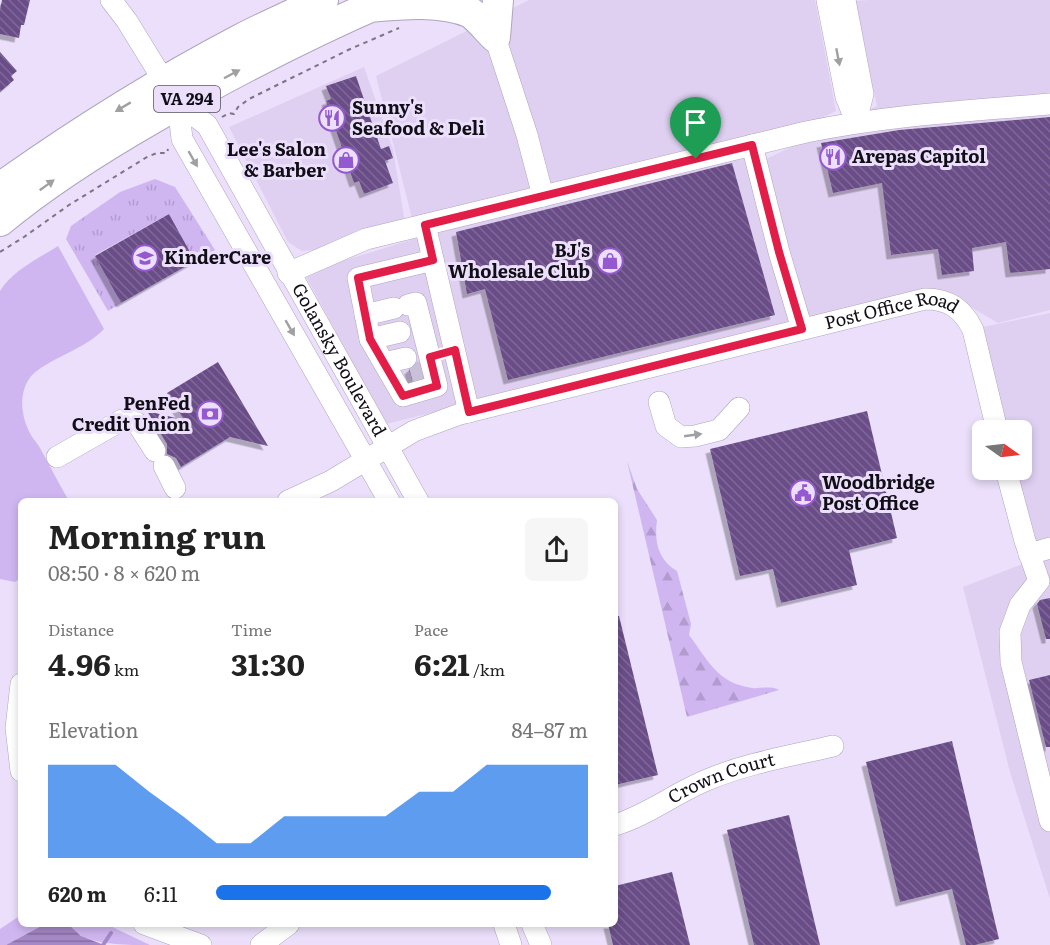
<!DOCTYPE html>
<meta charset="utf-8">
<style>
:root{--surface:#fff;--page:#f6f6f6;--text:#222;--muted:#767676;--accent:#1a73e8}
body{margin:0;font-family:Literata,serif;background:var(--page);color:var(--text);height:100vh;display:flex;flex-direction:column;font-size:22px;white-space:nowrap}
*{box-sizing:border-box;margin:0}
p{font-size:20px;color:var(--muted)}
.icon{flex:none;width:33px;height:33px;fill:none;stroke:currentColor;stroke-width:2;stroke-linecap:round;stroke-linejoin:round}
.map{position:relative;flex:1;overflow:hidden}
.side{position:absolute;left:18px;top:498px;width:600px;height:429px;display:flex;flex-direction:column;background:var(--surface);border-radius:9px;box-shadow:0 3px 9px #0003}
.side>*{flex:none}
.needle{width:39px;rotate:104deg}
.controls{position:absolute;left:972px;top:420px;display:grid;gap:12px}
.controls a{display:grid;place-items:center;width:60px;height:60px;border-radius:9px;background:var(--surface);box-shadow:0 3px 9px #0003;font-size:30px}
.pin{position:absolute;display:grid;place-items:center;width:51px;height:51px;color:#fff;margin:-62px -26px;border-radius:50% 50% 50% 0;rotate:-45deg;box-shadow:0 0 6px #0007}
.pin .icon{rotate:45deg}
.round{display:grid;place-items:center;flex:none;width:63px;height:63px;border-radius:9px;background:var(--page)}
.overview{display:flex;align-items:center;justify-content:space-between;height:102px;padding:0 30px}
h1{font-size:33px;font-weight:700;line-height:45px}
.stats{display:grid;grid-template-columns:repeat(3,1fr);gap:9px;height:102px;padding:6px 30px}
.stats div{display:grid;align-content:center}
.stats b{font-size:30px;font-weight:700}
.stats small{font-size:16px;font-weight:400}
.stats p{font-size:16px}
.chart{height:168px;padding:12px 30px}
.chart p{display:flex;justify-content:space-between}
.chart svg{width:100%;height:108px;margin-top:6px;fill:var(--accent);opacity:.7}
ul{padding:0 30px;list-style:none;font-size:20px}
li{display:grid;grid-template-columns:96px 72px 1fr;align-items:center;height:45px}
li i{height:15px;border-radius:8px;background:var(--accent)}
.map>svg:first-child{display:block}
</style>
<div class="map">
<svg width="1050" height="945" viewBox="0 0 1050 945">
<defs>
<pattern id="forest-firs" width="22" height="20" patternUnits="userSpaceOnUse" patternTransform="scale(1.5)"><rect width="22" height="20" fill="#d0b6f1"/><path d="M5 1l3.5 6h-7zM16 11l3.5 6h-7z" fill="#b29bce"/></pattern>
<pattern id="park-tufts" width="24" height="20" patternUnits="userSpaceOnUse" patternTransform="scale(1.5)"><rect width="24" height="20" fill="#d0b6f1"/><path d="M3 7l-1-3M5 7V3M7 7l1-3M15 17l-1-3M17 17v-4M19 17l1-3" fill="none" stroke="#b29bce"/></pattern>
<pattern id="water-rules" width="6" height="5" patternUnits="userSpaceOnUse" patternTransform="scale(1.5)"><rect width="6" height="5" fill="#a588c7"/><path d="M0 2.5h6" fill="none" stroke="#856ea1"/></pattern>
<pattern id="building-back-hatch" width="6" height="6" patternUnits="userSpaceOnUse" patternTransform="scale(1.5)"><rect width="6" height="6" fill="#6a4e88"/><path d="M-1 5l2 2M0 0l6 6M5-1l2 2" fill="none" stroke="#7e6894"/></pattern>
<filter id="shadow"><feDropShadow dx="-4.5" dy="4.5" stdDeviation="0" flood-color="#0004"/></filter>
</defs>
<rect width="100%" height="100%" fill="#ebdffb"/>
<path fill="#dfd0f2" d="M529 0H815L836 111 748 155 794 324 386 424 304 273 417 238 376 76Z
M869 0H1050V310L998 323 952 296 806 321 766 159 877 106 854 1Z
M364 67 393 149 405 223 322 249 302 251 288 242 229 127Z
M1050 313V899L1010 772 963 587 1041 557 1016 470H1022V430H1006L978 328Z"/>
<path fill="#d0b6f1" d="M58 246 104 329C87 347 59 355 38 370 19 383 19 410 28 429 31 437 36 441 40 448 50 466 59 484 69 501H21V578L15 582 0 579V291C12 271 39 258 58 246Z
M21 915V924H45L6 945H0V929Z
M64 924H106L150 945C127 945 104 945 83 937 76 933 73 927 64 924Z"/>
<path fill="url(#forest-firs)" d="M627 461 637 489 657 520C654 541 658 560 677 571L691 624 689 635C708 660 717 683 752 688 761 689 771 685 779 690L687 717Z"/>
<path fill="url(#park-tufts)" d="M155 179 175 187 215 250 195 261 169 214 95 255 121 303 108 311 66 239 71 226 120 192Z"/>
<path fill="url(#water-rules)" d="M45 924 70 926 81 936 104 945H6Z"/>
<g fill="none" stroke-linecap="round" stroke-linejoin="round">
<path stroke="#a588c7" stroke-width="4" d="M103 945 111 933"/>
</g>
<path fill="url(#building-back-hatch)" filter="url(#shadow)" d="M2 0H30L24 25H21L19 38 0 34V10Z
M0 52 17 71 11 76 14 80 0 92Z
M356 76 381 149 389 146 393 158 385 161 393 183 364 194 359 181 354 183 326 101 331 99 326 86Z
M1050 117V269L1010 273 1006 242 972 248 974 271 942 275 938 249 891 255 882 183 833 193 821 143 899 130Z
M732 163 775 315 508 380 485 289 467 294 456 232Z
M169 214 195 261 121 303 95 256Z
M218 362 268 446 230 437 181 467 176 458 167 454V444L147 411 184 420 167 393Z
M418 362 422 377 412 380 409 370Z
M867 411 897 538 849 550 857 585 781 603 773 569 740 576 710 449Z
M1050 598V639H1046L1037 604 1040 600Z
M615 616H619L658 775 615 785Z
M1050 675V747H1046L1029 680Z
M952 741 999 939 975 945H966L952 889 900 902 866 762Z
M789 815 820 945H754L727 830Z
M672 872 690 945H613L608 924H615V886Z"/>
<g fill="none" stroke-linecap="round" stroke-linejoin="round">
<path stroke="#cac0d9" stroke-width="21" stroke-dasharray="21 10" stroke-linecap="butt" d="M411 375 425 371"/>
<g stroke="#afa4be" stroke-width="22">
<g id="minor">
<path id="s1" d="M111 0 127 21 178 104 207 125 418 501"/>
<path d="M827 0 846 97 856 121"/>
<path d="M845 0 863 94 856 121"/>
<path d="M495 37 527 135 543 196"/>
<path d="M178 104 182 139 389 501"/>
<path d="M752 145 779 252 802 329"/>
<path d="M425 225 469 412"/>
<path d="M288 273 366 239 806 132C888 115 967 111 1050 104"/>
<path d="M408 305 416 303 437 386 403 396 370 339 358 278 433 260"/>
<path d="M365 315 394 308"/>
<path d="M370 339 400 332"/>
<path d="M384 363 406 358"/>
<path d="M659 402 666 426 681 437 695 436 719 430 739 408"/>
<path d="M57 457 122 420 132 421 137 423 155 451"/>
<path d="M164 466 175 488"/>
<path d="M1006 470 1025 541 1039 581 1020 605 1010 632 1011 662 1050 821"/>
<path id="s2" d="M288 501 331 481 414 431 460 414 925 299C949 299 963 309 973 330L997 430"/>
<path d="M1029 554 1050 548"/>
<path d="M21 684 16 728 21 771"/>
<path id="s3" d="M615 825C648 815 675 793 707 780 747 763 791 756 833 746"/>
<path d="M144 924 201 945"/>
<path d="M504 924 511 945"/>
<path d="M532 924 541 945"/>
<path d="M261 945 289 924"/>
</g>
</g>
<g stroke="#afa4be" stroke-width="32">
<path id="highway" d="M369 7C402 4 442 0 471 13 480 20 487 29 495 37
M495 37 498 0
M0 188C77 133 157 83 241 39 268 25 296 13 323 0
M0 221C48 181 101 148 155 117 230 74 307 34 386 0"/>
</g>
<path stroke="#7c7486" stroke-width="2" stroke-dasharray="4.5 4.5" stroke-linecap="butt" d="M222 117 229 113 234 114 238 107 249 99 348 50 399 28
M0 252 24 237 69 205 147 157 157 153H167L168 149"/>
<use href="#minor" stroke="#fff" stroke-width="21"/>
<use href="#highway" stroke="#fff" stroke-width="30"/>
</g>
<defs><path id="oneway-solid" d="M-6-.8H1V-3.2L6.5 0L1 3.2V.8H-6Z" transform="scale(1.5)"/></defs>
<g fill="#a09fa2">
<use href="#oneway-solid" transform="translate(838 57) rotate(79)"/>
<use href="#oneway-solid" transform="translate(232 74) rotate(-28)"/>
<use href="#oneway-solid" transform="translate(123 107) rotate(149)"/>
<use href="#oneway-solid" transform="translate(193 159) rotate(60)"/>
<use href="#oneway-solid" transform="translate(47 185) rotate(-36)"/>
<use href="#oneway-solid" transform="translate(290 328) rotate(60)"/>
<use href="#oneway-solid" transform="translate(693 435) rotate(-8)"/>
</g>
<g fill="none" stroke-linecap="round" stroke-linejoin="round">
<g stroke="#fff" stroke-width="12">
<path id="route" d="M752 145 779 252 802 329 469 412 455 350 430 357 437 386 403 396 370 339 358 278 433 260 425 225Z"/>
</g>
<use href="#route" stroke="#e11d48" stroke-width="8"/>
</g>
<defs>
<g id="restaurant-ring" transform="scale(1.35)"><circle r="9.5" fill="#ebdffb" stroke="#9559cf" stroke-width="1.5"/><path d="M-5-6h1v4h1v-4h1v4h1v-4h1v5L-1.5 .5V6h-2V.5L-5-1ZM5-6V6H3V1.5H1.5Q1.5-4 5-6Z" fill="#9559cf"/></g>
<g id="shop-ring" transform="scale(1.35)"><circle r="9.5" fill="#ebdffb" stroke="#9559cf" stroke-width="1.5"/><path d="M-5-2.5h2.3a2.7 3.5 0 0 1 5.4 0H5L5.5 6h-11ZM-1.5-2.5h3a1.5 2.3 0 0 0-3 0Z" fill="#9559cf"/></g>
<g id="school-ring" transform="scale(1.35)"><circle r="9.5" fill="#ebdffb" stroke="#9559cf" stroke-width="1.5"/><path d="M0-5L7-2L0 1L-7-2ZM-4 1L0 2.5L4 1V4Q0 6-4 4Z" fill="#9559cf"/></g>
<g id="bank-ring" transform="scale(1.35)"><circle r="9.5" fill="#ebdffb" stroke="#9559cf" stroke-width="1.5"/><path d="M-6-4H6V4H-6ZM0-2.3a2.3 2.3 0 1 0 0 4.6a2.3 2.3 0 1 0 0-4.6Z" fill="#9559cf"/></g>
<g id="civic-ring" transform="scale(1.35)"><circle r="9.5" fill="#ebdffb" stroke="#9559cf" stroke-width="1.5"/><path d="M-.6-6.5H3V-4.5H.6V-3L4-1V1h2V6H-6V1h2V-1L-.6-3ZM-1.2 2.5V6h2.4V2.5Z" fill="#9559cf"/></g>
</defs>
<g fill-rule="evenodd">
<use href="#restaurant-ring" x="332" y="118"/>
<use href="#restaurant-ring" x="833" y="157"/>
<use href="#shop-ring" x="346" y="160"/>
<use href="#school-ring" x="145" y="258"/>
<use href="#shop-ring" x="610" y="261"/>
<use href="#bank-ring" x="210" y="414"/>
<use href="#civic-ring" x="803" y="493"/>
</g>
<g text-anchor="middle" stroke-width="6" stroke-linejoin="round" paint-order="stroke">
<rect fill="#ebdffb" stroke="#534d5b" stroke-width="1.5" x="154" y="86" width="66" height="26" rx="4.5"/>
<g font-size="16" font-weight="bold" fill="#120e17">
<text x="187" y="105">VA 294</text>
</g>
<g font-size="18" font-weight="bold" fill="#120e17" stroke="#ebdffb" text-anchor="start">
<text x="352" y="114">Sunny's<tspan x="352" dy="21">Seafood &amp; Deli</tspan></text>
<text x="326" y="156" text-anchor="end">Lee's Salon<tspan x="326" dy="21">&amp; Barber</tspan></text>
<text x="852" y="163">Arepas Capitol</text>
<text x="590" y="257" text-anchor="end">BJ's<tspan x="590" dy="21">Wholesale Club</tspan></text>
<text x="164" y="264">KinderCare</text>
<text x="190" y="410" text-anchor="end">PenFed<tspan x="190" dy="21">Credit Union</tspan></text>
<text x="822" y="489">Woodbridge<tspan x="822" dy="21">Post Office</tspan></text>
</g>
<g font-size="18" fill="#120e17" stroke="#ebdffb">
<text dy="6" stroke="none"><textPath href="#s2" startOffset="638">Post Office Road</textPath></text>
<text dy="6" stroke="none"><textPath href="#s1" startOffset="429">Golansky Boulevard</textPath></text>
<text dy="6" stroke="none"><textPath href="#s3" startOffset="117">Crown Court</textPath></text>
</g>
</g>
</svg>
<div class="controls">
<a><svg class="needle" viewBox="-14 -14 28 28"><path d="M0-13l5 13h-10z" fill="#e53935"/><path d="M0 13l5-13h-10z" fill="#767676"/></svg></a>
</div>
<div class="pin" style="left:696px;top:159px;background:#1e9e55"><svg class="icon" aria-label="arrive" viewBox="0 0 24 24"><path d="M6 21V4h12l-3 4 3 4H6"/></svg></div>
<section class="side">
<div class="overview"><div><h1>Morning run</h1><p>08:50 · 8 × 620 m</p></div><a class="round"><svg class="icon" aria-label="share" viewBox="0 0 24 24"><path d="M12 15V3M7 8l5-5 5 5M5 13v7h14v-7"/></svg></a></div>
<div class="stats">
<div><p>Distance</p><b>4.96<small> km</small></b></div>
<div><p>Time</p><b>31:30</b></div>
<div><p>Pace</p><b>6:21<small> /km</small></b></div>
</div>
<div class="chart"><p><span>Elevation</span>84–87 m</p>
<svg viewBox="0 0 160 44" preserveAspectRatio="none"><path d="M0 44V6L10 6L20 6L30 17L40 27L50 38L60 38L70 27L80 27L90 27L100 27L110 17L120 17L130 6L140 6L150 6L160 6V44z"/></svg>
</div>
<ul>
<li><b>620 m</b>6:11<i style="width:90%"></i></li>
</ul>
</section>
</div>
